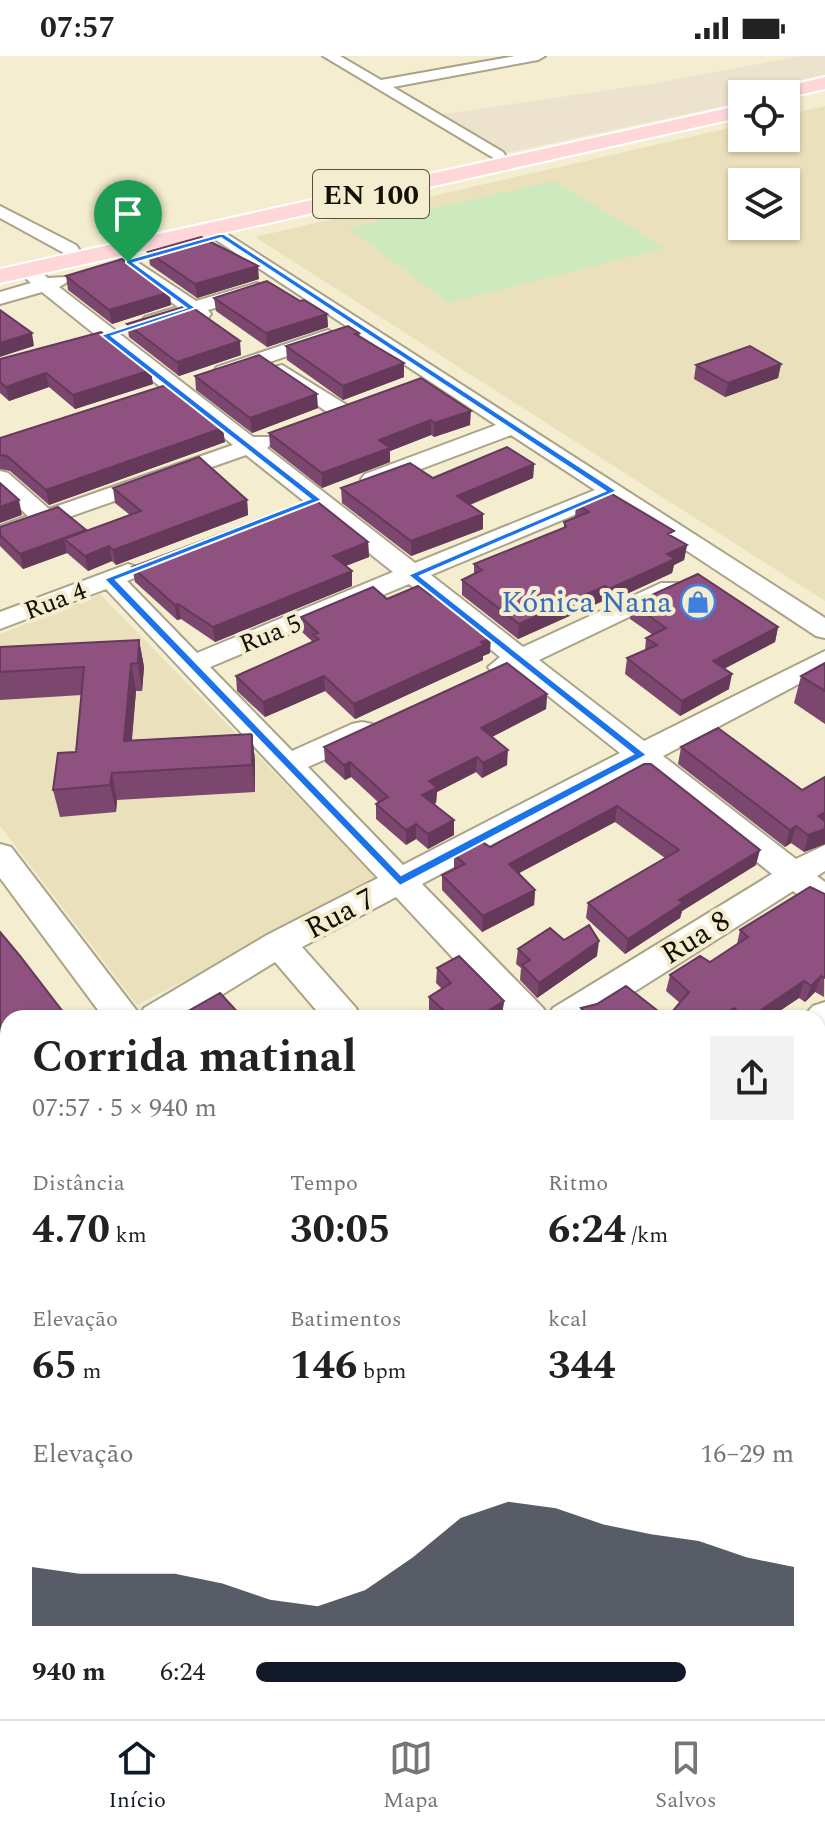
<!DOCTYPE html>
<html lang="pt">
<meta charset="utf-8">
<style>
:root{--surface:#fff;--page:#f2f2f2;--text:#222;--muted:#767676;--line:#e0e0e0;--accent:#111827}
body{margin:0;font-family:Spectral,serif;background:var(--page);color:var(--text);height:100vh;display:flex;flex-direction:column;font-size:30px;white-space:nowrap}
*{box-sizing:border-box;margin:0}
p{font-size:26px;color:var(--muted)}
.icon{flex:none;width:44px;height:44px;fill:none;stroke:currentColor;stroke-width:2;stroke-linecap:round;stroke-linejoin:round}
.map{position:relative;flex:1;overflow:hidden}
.details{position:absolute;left:0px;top:954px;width:826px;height:710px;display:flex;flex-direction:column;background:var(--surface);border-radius:24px 24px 0 0;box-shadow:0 2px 6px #0004}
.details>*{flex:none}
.tools{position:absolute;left:728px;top:24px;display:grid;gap:16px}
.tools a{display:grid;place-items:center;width:72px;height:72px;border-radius:0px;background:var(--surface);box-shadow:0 2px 6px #0004;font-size:40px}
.pin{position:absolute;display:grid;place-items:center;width:68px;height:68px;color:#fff;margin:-82px -34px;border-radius:50% 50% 50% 0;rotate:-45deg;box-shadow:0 0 8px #0007}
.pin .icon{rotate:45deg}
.round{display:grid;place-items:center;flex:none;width:84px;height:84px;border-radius:0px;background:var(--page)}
.summary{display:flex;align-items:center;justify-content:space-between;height:136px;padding:0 32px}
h1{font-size:44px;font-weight:700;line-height:60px}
.stats{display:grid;grid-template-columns:repeat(3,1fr);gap:12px;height:136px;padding:8px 32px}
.stats div{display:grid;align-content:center}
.stats b{font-size:40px;font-weight:700}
.stats small{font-size:22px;font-weight:400}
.stats p{font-size:22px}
.chart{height:224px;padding:16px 32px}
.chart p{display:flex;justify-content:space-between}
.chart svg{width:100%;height:144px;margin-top:8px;fill:var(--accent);opacity:.7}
ul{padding:0 32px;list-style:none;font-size:26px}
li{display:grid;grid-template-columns:128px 96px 1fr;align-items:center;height:60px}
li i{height:20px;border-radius:10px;background:var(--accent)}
.status{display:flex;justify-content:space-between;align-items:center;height:56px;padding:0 40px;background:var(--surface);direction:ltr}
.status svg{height:22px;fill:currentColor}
.dock{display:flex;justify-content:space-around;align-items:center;height:112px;border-top:2px solid var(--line);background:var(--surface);font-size:22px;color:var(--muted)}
.dock a{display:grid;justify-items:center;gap:4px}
.dock .current{color:var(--accent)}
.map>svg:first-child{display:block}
</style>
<div class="status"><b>07:57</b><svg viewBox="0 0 49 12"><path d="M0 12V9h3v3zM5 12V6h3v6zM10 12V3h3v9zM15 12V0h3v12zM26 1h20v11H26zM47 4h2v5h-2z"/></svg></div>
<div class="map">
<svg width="825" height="1663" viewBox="0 0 825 1663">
<rect width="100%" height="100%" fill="#f4edcf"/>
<path fill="#ece2cd" d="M801 0H825V27L777 38H742V46L497 99 432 60 656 27Z"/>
<path fill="#eae1bc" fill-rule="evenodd" d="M825 50V545L255 181 742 69V82H786V59ZM742 126H786V170H742Z
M100 538 380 825 137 949 0 770V578Z"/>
<path fill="#cee9be" d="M554 125 665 192 448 247 348 172Z"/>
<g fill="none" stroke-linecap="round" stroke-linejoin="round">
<g stroke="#aaa387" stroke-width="4">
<path id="minor" d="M323 0H340L381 24 515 0H545L538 4 393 31 503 96 505 99 497 104Z
M0 150 76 189 79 193 70 199 64 197 0 162Z
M213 169 825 562V582L816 580 610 444 431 519 523 591 661 527H679L683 532 679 537 539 604 644 685 825 595V614L663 700 796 803 825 789V815L817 820 825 826V855L814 851 793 835 593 962H509L396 841 302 891 356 952 361 962H323L275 906 184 962H104L0 822V788L11 791 140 959 144 952 267 879 378 822 106 533 0 573V556L128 508 137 511 141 516 137 521 127 525 197 597 393 516 246 399 0 485V470L28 460 0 434V415L8 417 49 453 233 389 42 236 0 248V236L31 227 17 214 19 210H33L48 222 66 221 69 225 59 231 253 381H270L273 386 267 392 415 507 595 434 511 379 381 428H365L361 423 365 418 496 369 207 178 204 174ZM409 528 500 601 488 611 492 617 502 620 517 615 620 697 403 809 308 711 372 682 376 675 372 668 362 666 352 668 292 695 210 611ZM639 712 772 818 553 952 548 961 543 952 422 828Z
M128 200 196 245 257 227 267 233 264 237 208 254 211 258 208 262 201 264 190 260 152 271 142 265 145 261 178 251 121 210 119 206 121 202Z
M328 274 338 280 335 284 231 319H217L214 315 217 311Z
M282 309 350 351 353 356 350 361H334L275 319 272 315 275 311Z
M825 946V977L818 979V962H802L813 950Z
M8 1030V1062L0 1064V1032Z
M825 1139V1177L818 1179V1141Z
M818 1226 825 1229V1271L818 1268Z
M8 1290V1332L0 1335V1293Z
M818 1477 825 1480V1531L818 1528Z
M8 1506V1555L0 1559V1509Z
M169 1656H225L222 1663H166Z
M545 1656H600L597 1663H542Z
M637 1656H689L692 1663H640Z"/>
</g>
<g stroke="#fff" stroke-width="4">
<path id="major" d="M825 21V33L786 42V38H768L770 34Z
M742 49V61L0 227V213Z"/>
</g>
<use href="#minor" fill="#fff" fill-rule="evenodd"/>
<use href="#major" fill="#ffd7d9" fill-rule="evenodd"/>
</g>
<path fill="#7b476e" d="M148 196 259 223 197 242 150 209Z
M66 220 171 249 112 268 68 234Z
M214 242 300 245 327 258 328 271 267 291 216 255Z
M127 268 241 299 179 320 129 281Z
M359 277 360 281 404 307V321L343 344 287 304 286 290Z
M0 303 153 328 75 353 49 331 9 345 0 337Z
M781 308 778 322 725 341 694 323 696 309Z
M195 320 318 352 252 377 196 334Z
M421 322 470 369 434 381 431 379 390 395V406L322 432 270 391 269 377Z
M0 382 225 386 49 449 10 415 0 413Z
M534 408 533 422 470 449 483 458V473L411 500 342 447 341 432 433 422Z
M113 432 247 444 248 459 116 509 112 505 88 515 67 497 23 513 0 490V471L86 474V475L130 459 115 447Z
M576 448 673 481 687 489 684 504 674 509 672 517 607 547 603 545 518 583 462 539V524L474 519V508L564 472V466L575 462Z
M368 486 369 501 346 510 352 530 215 586 181 563 177 564 135 526 132 511Z
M387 543 490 597 483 600V604L355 663 325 635 265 661 237 635 236 620 313 586 302 576 301 561Z
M632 548 778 571 775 586 724 613 729 633 680 660 625 618 627 602 645 595 646 582 653 579 630 563Z
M139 584 144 611 142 635H136L132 684 252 678 255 705V736L117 744 116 756 60 761 53 734 76 696 82 639 0 644V591Z
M825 607V668L794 647 801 620Z
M547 638 546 653 492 681 507 709 482 722 476 716 437 736 436 747 433 748 454 779 428 793 416 783 406 789 376 763V748L378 746 351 721 345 724 325 706 324 691Z
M681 691 802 734 825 721V788L804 796 791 787 785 791 678 708Z
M644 708 756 809 682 855 680 862 625 898 586 862 588 847 665 802 615 766 519 817 535 834 534 849 482 876 442 834V819L454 813V799L490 791Z
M825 838 824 941 815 936 805 946 799 942 769 962H579L581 952 667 962 680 947 666 935 670 919 710 906 737 888 740 874Z
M564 884 597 900 537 942 520 924 521 912 516 908 518 893Z
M437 912 504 945 502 959 498 962H436L429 956V941L442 933 436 927Z
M818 1255 825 1261V1333L818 1326Z"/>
<path fill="#64395a" d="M258 210 259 223 197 242 195 228Z
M170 236 171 249 112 268 109 254Z
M327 258 328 271 267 291 266 277Z
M32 277 34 290 0 301V287Z
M240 285 241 299 179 320 177 306Z
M404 307V321L343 344V330Z
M781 308 778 322 725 341 728 327Z
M151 314 153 328 75 353 73 339Z
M46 317 49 331 9 345 6 331Z
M317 338 318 352 252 377 250 362Z
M471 355 470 369 434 381V367Z
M431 364V379L390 395V406L322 432V417L379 384Z
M223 372 225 386 49 449 46 434Z
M534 408 533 422 456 454 457 440Z
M19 444 22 459 0 467V451Z
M247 444 248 459 116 509 113 494Z
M483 458V473L411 500V485Z
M86 474 89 489 64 483 67 497 23 513 20 498Z
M368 486 369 501 334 514 333 500Z
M687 489 684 504 674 509 672 517 607 547 609 533 667 498Z
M109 490 112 505 88 515 85 500Z
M352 515V530L215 586 213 571Z
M605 530 603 545 518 583 519 568Z
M178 548 181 563 177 564 175 549Z
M778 571 775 586 710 620 713 605Z
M491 582 490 597 483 600V604L355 663 354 648Z
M139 584 144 611 142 635 138 607Z
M131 608 136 635 129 712 124 685Z
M732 618 729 633 680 660 682 645Z
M324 620 325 635 265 661 263 646Z
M547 638 546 653 480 687 481 672Z
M252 678 255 705V736L252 709Z
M508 694 507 709 482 722 483 707Z
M477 701 476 716 437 736 436 747 422 755V739L429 725Z
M350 706 351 721 345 724 344 709Z
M112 717 117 744 116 756 110 729Z
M617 750 615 766 508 823 509 808Z
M825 756V770L818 760Z
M454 764V779L428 793V778Z
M416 768V783L406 789V774Z
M796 770 791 787 785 791 790 774Z
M825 773V788L804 796 808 779Z
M760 794 756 809 682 855 680 862 625 898 628 883 679 844Z
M535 834 534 849 482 876 483 860Z
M599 885 597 900 537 942 539 927Z
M821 920 815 936 805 946 811 930Z
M804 925 799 942 769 962H749Z
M504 945 502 959 498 962H476Z
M734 952 731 962H720Z
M8 991V1009L4 1011 6 1016 0 1019V995Z
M825 1116V1126L818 1131V1121Z
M8 1425V1440L0 1445V1429Z"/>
<path fill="#8f5280" stroke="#64395a" stroke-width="2" d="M201 181 258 210 195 228 148 196Z
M122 203 170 236 109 254 66 220Z
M267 225 300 245 304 244 327 258 266 277 214 242Z
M189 249 240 285 177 306 127 268Z
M0 254 32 277 0 287Z
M348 270 359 277 355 278 404 307 343 330 286 290Z
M101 276 151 314 73 339 46 317 6 331 0 326V303Z
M750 290 781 308 728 327 696 309Z
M259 299 317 338 250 362 195 320Z
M421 322 471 355 434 367 431 364 379 384 390 392 322 417 269 377Z
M169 328 223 372 46 434 7 400 0 399V382Z
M507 391 534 408 457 440 483 458 411 485 341 432 410 407 433 422Z
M199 401 247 444 113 494 109 490 85 500 64 483 141 455 113 432Z
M0 427 19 444 0 451Z
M607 435 674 475 668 478 687 489 667 498 675 503 609 533 605 530 519 568 462 524 482 514 474 508 566 471 564 466 589 456 576 448Z
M314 443 368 486 333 500 352 515 213 571 178 548 175 549 132 511Z
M58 451 86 474 20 498 0 479V471Z
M698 518 778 571 713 605 732 618 682 645 627 602 657 589 646 582 666 572 632 548Z
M418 530 432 540 436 538 491 582 481 586 484 589 354 648 324 620 263 646 236 620 319 583 313 579 318 577 301 561 373 531 387 543Z
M139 584 138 607 131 608 124 685 252 678V709L112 717 110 729 53 734 58 697 76 696 84 611 0 616V591Z
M507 607 547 638 481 672 508 694 483 707 477 701 429 725 437 732 422 739 454 764 428 778 416 768 406 774 376 748 388 741 350 706 344 709 324 691Z
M825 607V635L801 620Z
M718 672 802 734 825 721V756L818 760 825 765V773L808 779 796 770 790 774 681 691Z
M644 708H651L760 794 679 844 683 847 628 883 588 847 679 794 617 750 509 808 535 834 483 860 442 819 465 808 454 799 481 785 490 791Z
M810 831 825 838V922L821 920 811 930 804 925 749 962H746L734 952 720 962H592L581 952 597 948 626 930 667 962 689 936 670 919 700 900 710 906 748 881 740 874Z
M589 869 599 885 539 927 522 909 530 904 518 893 550 872 564 884Z
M0 876 20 900 67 961 8 962V991L0 995Z
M459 900 504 945 476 962H452L429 941 451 927 437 912Z
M220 937 243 962H176Z
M825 985V1116L818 1121V991Z
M8 1050V1200L0 1186V1054Z
M818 1255 825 1261V1315L818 1308Z
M8 1350V1425L0 1429V1354Z
M818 1571 825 1579V1663H720L715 1657 717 1656H818Z
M8 1592V1656H113L117 1663H0V1597Z"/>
<path fill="#1a73e8" stroke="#fff" stroke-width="2" fill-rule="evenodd" d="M219 178H224L617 435 420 520 647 699 400 830 104 523 310 443 101 279 186 252 126 207V204ZM221 182 605 435 408 519 633 698 401 819 116 524 322 444 112 280 196 252 134 207Z"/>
<defs>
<g id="shop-ring" transform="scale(1.8)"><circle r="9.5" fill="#f4edcf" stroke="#3f7fe0" stroke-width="1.5"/><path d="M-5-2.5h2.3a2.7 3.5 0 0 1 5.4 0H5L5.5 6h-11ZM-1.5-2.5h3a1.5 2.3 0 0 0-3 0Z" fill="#3f7fe0"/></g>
</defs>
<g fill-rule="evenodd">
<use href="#shop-ring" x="698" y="546"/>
</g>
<g text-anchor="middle" stroke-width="8" stroke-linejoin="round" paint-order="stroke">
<g font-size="26" fill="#131006" stroke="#f4edcf">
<text transform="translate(55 544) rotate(-21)" y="9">Rua 4</text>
<text transform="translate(270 577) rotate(-22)" y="9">Rua 5</text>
</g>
<rect fill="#f4edcf" stroke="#565242" stroke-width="2" x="313" y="114" width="116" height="48" rx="6"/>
<g font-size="28" font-weight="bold" fill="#131006">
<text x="371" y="148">EN 100</text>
</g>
<g font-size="30" fill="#366cbe" stroke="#f4edcf" text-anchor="end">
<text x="672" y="556">Kónica Nana</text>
</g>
<g font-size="30" fill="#131006" stroke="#f4edcf">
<text transform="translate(340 857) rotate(-28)" y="10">Rua 7</text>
<text transform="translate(695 881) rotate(-32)" y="10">Rua 8</text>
</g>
</g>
</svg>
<div class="tools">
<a><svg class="icon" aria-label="locate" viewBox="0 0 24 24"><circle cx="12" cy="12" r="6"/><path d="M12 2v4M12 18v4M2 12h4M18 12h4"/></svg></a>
<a><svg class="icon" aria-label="layers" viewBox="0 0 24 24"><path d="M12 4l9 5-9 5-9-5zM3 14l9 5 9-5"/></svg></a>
</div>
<div class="pin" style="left:128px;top:206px;background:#1e9e55"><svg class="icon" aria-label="arrive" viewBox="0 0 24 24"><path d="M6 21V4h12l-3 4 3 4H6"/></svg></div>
<section class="details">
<div class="summary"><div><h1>Corrida matinal</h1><p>07:57 · 5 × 940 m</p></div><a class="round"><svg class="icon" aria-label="share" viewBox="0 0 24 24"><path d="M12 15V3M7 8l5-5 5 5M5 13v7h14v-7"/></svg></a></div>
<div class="stats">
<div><p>Distância</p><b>4.70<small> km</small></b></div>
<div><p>Tempo</p><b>30:05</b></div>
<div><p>Ritmo</p><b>6:24<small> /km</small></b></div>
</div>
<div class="stats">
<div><p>Elevação</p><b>65<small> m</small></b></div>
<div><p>Batimentos</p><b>146<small> bpm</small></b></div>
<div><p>kcal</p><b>344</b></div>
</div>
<div class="chart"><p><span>Elevação</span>16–29 m</p>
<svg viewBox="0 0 160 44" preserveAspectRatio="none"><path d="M0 44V26L10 28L20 28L30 28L40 31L50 36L60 38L70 33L80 23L90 11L100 6L110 8L120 13L130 16L140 18L150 23L160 26V44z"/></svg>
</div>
<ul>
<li><b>940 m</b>6:24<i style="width:80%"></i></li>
</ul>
</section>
</div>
<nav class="dock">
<a class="current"><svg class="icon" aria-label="home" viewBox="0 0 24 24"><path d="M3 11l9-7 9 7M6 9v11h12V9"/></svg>Início</a>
<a><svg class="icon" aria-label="map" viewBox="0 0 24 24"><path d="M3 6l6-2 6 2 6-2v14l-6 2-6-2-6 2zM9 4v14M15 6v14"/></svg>Mapa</a>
<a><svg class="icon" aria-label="saved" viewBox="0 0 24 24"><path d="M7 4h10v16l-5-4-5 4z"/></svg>Salvos</a>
</nav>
